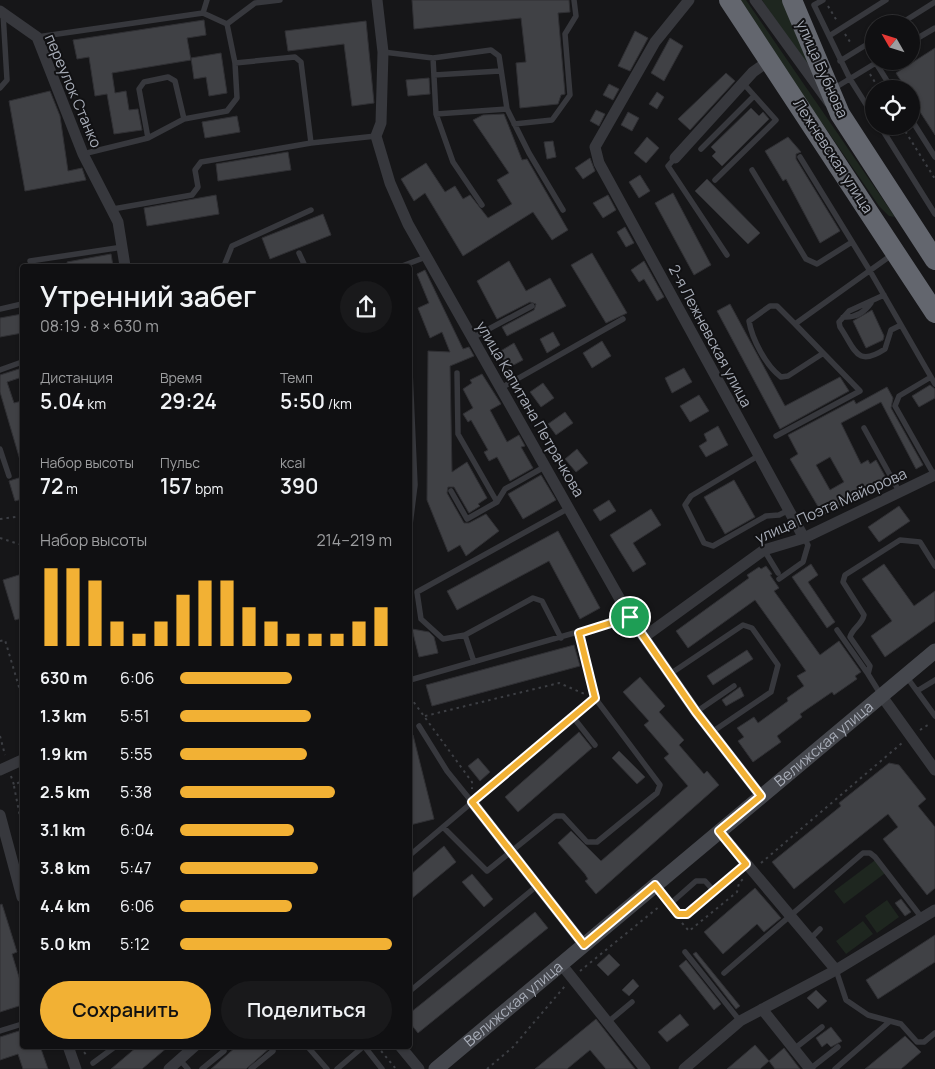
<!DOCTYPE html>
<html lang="ru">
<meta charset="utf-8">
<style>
:root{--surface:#101012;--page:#19191b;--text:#f1f3f6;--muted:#9c9d9f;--line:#303032;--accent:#f2b134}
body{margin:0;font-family:Manrope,sans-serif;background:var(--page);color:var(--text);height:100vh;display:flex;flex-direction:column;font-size:19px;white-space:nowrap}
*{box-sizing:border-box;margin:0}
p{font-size:16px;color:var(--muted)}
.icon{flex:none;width:28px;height:28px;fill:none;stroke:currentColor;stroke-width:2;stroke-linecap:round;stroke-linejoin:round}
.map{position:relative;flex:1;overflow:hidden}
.side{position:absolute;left:20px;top:264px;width:392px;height:785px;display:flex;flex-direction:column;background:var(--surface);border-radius:5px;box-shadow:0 1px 4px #0004,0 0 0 1px var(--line)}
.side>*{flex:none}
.needle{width:32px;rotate:309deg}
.tools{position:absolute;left:865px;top:15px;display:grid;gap:10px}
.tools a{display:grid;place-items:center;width:55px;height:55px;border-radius:50%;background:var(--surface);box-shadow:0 1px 4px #0004,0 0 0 1px var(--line);font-size:25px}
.pin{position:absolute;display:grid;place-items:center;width:42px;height:42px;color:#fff;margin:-21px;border:2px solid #fff;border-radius:50%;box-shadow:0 1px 5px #0007}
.round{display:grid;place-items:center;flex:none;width:52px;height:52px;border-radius:26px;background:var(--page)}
.head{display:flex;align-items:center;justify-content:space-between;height:85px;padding:0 20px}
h1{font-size:28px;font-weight:600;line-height:38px}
.metrics{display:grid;grid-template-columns:repeat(3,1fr);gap:8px;height:85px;padding:5px 20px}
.metrics div{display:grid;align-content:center}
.metrics b{font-size:21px;font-weight:600}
.metrics small{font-size:14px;font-weight:400}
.metrics p{font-size:14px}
.chart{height:140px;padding:10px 20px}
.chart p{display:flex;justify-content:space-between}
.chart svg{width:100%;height:90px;margin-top:5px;stroke:var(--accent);stroke-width:6}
.button{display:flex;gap:10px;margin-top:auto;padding:10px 20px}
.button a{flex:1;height:58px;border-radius:30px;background:var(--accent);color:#111;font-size:20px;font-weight:600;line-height:58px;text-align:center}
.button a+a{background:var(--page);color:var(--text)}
ul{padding:0 20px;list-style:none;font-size:16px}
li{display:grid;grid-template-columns:80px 60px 1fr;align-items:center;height:38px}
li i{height:12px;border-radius:6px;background:var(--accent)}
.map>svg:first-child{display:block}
</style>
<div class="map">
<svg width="935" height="1069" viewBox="0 0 935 1069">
<rect width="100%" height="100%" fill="#161618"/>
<path fill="#1e261f" d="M736 0H746L895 217 889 216 879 206 822 123 802 101Z
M762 0H782L814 77Z
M878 858 888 871 844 904 834 891Z
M887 900 899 917 877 933 865 916Z
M863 921 873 934 846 954 836 941Z"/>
<path fill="#404145" stroke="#303034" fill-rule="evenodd" d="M412 0H569L570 12 558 13 565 94 561 95 558 104 520 108 516 63 526 62 521 18 414 29Z
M204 20 206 35 187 38 191 60 112 73 115 93 126 91 129 110 138 109 142 130 114 134 107 94 95 96 89 57 77 59 73 40Z
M366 21 374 103 352 106 344 44 288 51 285 31Z
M635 31 648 38 630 71 618 66Z
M670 38 683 46 664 81 651 73Z
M935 48V135L911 98V89H906L896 73Z
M221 53 227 93 209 96 206 77 194 79 191 58Z
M726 73 735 81 690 130 678 119Z
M429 78 430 94 408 96 406 80Z
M609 84 619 89 613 100 603 95Z
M50 91 60 116 68 171 82 168 86 180 25 191 9 101Z
M657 92 664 97 657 109 649 104Z
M751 108 759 116 763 112 769 119 722 166 712 156 716 152 711 147Z
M596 110 605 114 599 126 590 121Z
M628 112 639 118 632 131 621 125Z
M504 114 522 160 527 159 568 230 552 240 533 212 463 256 425 193 414 201 401 179 426 163 445 192 455 186 463 199 470 195 488 218 512 204 497 180 509 173 473 120 483 115Z
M237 116 240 132 205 138 202 122Z
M647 137 659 148 646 163 634 153Z
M788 137 801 152 796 154V159L840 231 820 243 786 179 783 181 765 151Z
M553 141 556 157 547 159 544 142Z
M288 152 291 170 218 181 216 164Z
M590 158 595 171 583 179 575 168Z
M640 175 650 191 639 198 629 182Z
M707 179 760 233 748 244 695 191Z
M673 193 711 265 694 275 655 203Z
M216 195 219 214 147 226 144 208Z
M608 195 616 210 603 218 593 203Z
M323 214 331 235 270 259 262 238Z
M625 227 634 243 626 247 617 232Z
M592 253 627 313 606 323 571 265Z
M111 254 113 266H68L67 262Z
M509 261 526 291 550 278 566 306 507 336 502 327 534 310 536 304 530 302 497 319 477 281Z
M644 261 664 297 657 301 644 279 639 282 631 270Z
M425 270 463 349 469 347 474 356 450 366 452 472 467 462 487 498 478 504 480 506 469 513 454 487H448L447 493 464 523H469L486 514 499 531 466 556 460 545 448 552 427 500 428 351 450 352 442 332 430 338 418 308 429 303 417 274Z
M730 304 785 406 840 377 849 391 780 429 717 311Z
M872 310 884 336 883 340 866 348 853 321Z
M22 314V333L0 337V318Z
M553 332 560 345 547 353 540 339Z
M602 341 611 356 592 368 583 353Z
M514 343 523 360 508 368 499 352Z
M22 368V377L7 382 14 403 22 401V460H20L0 392V375Z
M684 368 692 382 672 393 665 378Z
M482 374 501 404 490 410 507 442 519 435 525 446 521 447 533 468 510 481 497 457 489 461 484 452 488 450 471 420 468 422 463 414 473 408 463 389 472 383 470 380Z
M543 383 554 398 541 407 530 392Z
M930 385 935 389V398L919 407 912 396Z
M887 387 893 398 891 408 923 465 916 469 881 402 841 423 861 464 868 460 870 464 876 460 886 478 823 515 790 459 798 454 788 435 854 400 856 404ZM830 457 844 482 830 490 816 465Z
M699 395 709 411 690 422 680 406Z
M565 412 573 423 556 435 548 424Z
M718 426 728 445 706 457 699 446 707 441 704 434Z
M577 449 588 463 576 472 565 459Z
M541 475 556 500 523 519 508 494Z
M22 477V499L15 501 9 481Z
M734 480 755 517 725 534 704 497Z
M609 500 616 511 600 521 593 510Z
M899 506 910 521 879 542 868 527Z
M651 509 661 525 633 543 646 564 633 572 610 535Z
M558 531 600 608 580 619 549 561 457 610 447 591Z
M811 564 818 575 808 582 835 622 827 628 792 577Z
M884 564 914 606 935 591V621L885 657 871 636 892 621 862 579Z
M766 566 772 574 770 575 779 588 774 591 820 655 839 641 861 672 855 676 857 679 834 695 832 692 800 714 802 717 777 736 781 742 753 762 738 741 744 737 737 728 754 717 758 723 788 701 787 698 804 686 797 676 806 671 755 600 688 648 676 631 749 578 747 575 759 567 761 569Z
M22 574V618L15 620 3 580Z
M412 629 429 632 434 637 438 653 419 657Z
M574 645 580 666 432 706 426 685Z
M747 650 753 659 713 685 707 676Z
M640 677 665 706 659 712 684 740 679 745 704 774 707 771 719 785 596 894 585 881 588 879 585 874 558 843 571 831 601 861 688 786 664 758 669 754 644 725 649 721 623 692Z
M740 687 744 696 726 706 722 700Z
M579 732 592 748 518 812 505 797Z
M410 735H413L434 819 410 825Z
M619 751 645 777 637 784 612 758Z
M478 758 490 772 480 781 468 766Z
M889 763 899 765 926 799 918 806 935 827V888L927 895 883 839 898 827 888 814 794 889 772 862 841 806 839 803Z
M444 846 456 862 410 900V875Z
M472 874 493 899 484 907 462 882Z
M755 888 781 918 764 932 757 924 723 954 704 932Z
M901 899 911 912 905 916 895 903Z
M2 904 17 952 12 954 22 987V1005L0 1012V905Z
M535 912 548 928 418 1033 410 1023V1013Z
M935 935V962L878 999 866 980Z
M696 952 740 1006 736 1009 693 954Z
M609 954 620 965 608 976 597 965Z
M686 960 721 1004 714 1010 679 966Z
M633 979 639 986 629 996 622 990Z
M816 990 827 1001 818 1009 807 998Z
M680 1014 689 1025 667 1042 658 1032Z
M596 1019 635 1069H606L590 1050 567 1069H535Z
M831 1027 842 1041 831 1047 827 1043 822 1047 816 1038Z
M22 1030V1046H40L48 1069H23L18 1054 0 1060V1037Z
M905 1036 921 1052 901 1069H865Z
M755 1045 769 1061 760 1069H727Z
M138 1046H169L142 1069H111Z
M237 1046H272L246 1069H211Z
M784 1048 800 1069H775L769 1061Z"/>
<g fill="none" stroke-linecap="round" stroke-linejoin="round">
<path stroke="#3d3f44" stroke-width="2" stroke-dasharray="2.5 4" stroke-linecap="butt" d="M828 6 837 21
M845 34 852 45
M870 74 879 89
M902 126 935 179
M0 519 22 516
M0 538 22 545
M0 641 5 640 22 697
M410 697 472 782V789
M425 716 559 683 587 695
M920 730 931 723
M0 736 5 755
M11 776 14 785 22 781
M14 786 22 827
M761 863 902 743
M682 923 689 931 737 892 739 883 744 878
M580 971 660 906
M377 1046 396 1069
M80 1047 88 1057
M487 1069 513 1047 565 986"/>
<path stroke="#37383d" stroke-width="5.5" d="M823 0 814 5 850 79 874 117
M203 13 207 0
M227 24 255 3 280 0
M900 24 935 2
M829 36 886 0
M37 37 203 13 227 24 235 63 237 98 227 111 184 119 175 81 168 77 144 82 139 89 148 138 83 154
M911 42 935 28
M383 52 433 58 436 114 453 162 482 205
M433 58 491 50 499 56 507 109 529 153 563 210
M840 61 874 40
M235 63 295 57 301 62 311 143 376 136
M876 63 892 89
M434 75 500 71
M0 88 7 80 3 13
M833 89 879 61
M436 114 507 109
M911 119 935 157
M514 124 552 120 570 95 565 34 576 16 574 0
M880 126 935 214
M148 138 184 119
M701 149 754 96
M800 157 870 271 935 384
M675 158 668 166 727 255
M752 170 806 259 817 264 852 242
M715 180 776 120 743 83
M113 209 192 195 198 187 195 170 201 162 311 143
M299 253 305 266
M30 261 123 247
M224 266 232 246 311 210
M402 266 426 257
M884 295 849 311 839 322 840 327C855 349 856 368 885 349L891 330 901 325
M0 309 22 304
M843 317C855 318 864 313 871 303
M472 338 532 306
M822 354 788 376 781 377C766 366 752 339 749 321L770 306H777L795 324 893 254
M0 370 22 362
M410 371 415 485 410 525
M457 373 458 434 497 502
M931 377 899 396 895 406 934 475
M501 388 623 319
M864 428 900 493
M776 436 860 391 795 324
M0 449 9 476
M758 456 691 496 685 505 704 543 713 546 766 516 779 515 789 510
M451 491 467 519 497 502 505 489 546 466
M764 550 778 573
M779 579 803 562 808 545 804 538
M837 630 868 674
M465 635 474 662
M561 638 542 601 533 598 465 635 443 639 421 619 417 592 569 508
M670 674 743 625 752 628 778 665 771 692 712 732
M906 676 935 716
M410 680 630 617
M917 691 935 680
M881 695 868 674 870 666 850 637C853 627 862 625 864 615L843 582 845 575 900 540 920 542 935 566
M696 712 734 686
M573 717 595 745
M419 726 447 771 472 802
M443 827 487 871 555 816H563L587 842H597L657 793 660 785 595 698 579 633
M410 855 595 698
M655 886 679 914H687L746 864
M670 904 696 881H705L714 891
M810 939 820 929
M685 952 740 1021
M836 970 846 1000 868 1015 901 1024 917 1042H924L935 1033
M724 973 863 853H870L875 857 922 918
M410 991 538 885
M608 1022 632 1002
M0 1031 22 1024
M307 1046 327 1069
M364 1046 382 1069
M794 1049 822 1027
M180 1060 188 1069
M93 1063 116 1046
M202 1069 224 1051
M251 1069 273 1051
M337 1069 364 1046
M810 1069 838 1047
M835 1069 889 1022"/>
<path stroke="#37383d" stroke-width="11" d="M377 0 383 52 381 123 376 136 390 183 408 224 630 617 696 712 761 796
M689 0 655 42 595 147 599 163 804 538
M755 0 829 102
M0 11 37 37 83 154 118 222 125 266
M675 158 753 72 770 60
M644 637 764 550 804 538 935 475
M881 695 935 770
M0 770 22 760
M472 802 584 945
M0 815 22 897
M719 831 836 970
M561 964 645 1069
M762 1009 810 1069
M68 1046 76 1069
M400 1046 419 1069
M169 1069 195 1046
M684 1069 740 1021 836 970 935 910"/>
<path stroke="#45474d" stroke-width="15" id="s1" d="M436 1069 935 651"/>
<path stroke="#63666e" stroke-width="20" d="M729 0 935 313
M792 0 840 114 935 260"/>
</g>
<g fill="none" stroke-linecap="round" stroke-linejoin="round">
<g stroke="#fff" stroke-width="10">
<path id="route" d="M630 617 696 712 761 796 719 831 746 864 687 914H678L655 885 584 945 472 802 595 698 579 633Z"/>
</g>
<use href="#route" stroke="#f2b134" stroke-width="6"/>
</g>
<g text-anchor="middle" stroke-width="4" stroke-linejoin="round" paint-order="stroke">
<g font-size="15" fill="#a8adb8" stroke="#111113">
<text transform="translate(822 69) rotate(66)" y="5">улица Бубнова</text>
<text transform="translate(73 91) rotate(67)" y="5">переулок Станко</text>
<text transform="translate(833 156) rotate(57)" y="5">Лежневская улица</text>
<text transform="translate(710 336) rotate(62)" y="5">2-я Лежневская улица</text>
<text transform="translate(530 409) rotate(60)" y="5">улица Капитана Петрачкова</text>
<text transform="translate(831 506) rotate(-24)" y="5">улица Поэта Майорова</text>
<text dy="5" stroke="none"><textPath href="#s1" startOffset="506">Велижская улица</textPath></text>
<text dy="5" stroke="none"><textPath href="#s1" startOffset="101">Велижская улица</textPath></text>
</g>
</g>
</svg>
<div class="tools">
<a><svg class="needle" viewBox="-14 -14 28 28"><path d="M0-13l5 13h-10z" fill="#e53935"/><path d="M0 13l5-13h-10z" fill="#9c9d9f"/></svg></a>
<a><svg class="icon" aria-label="locate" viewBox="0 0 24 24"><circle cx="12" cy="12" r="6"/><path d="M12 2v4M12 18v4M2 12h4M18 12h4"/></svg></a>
</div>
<div class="pin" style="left:630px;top:617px;background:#1e9e55"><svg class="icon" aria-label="arrive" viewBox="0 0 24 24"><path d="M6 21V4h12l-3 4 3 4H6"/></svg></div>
<section class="side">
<div class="head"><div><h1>Утренний забег</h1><p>08:19 · 8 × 630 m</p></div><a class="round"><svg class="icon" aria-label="share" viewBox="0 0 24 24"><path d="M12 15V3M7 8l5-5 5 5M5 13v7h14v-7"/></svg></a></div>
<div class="metrics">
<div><p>Дистанция</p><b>5.04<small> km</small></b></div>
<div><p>Время</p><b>29:24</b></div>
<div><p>Темп</p><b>5:50<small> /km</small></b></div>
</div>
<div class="metrics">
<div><p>Набор высоты</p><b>72<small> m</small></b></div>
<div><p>Пульс</p><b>157<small> bpm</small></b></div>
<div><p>kcal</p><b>390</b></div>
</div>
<div class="chart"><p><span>Набор высоты</span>214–219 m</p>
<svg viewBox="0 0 160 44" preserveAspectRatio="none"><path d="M5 44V6M15 44V6M25 44V12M35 44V32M45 44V38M55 44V32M65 44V19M75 44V12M85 44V12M95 44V25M105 44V32M115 44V38M125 44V38M135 44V38M145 44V32M155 44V25"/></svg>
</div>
<ul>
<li><b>630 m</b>6:06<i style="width:53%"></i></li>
<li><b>1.3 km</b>5:51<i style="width:62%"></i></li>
<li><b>1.9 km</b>5:55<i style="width:60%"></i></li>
<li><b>2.5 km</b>5:38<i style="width:73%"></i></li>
<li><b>3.1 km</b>6:04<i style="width:54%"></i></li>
<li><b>3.8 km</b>5:47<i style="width:65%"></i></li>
<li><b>4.4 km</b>6:06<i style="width:53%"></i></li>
<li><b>5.0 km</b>5:12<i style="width:100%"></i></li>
</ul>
<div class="button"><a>Сохранить</a><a>Поделиться</a></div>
</section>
</div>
